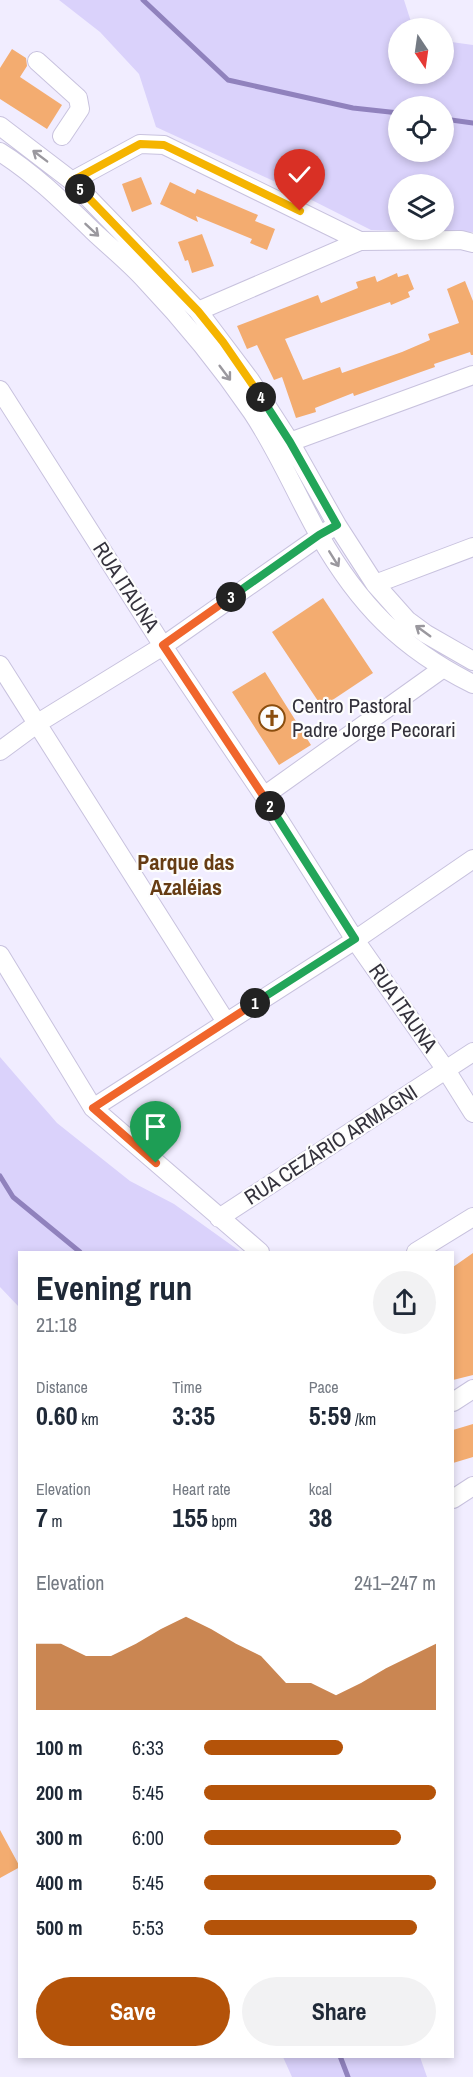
<!DOCTYPE html>
<meta charset="utf-8">
<style>
:root{--surface:#fff;--page:#f2f2f3;--text:#1f2937;--muted:#747a83;--accent:#b45309}
body{margin:0;font-family:"Archivo Narrow",sans-serif;background:var(--page);color:var(--text);height:100vh;display:flex;flex-direction:column;font-size:22px;white-space:nowrap}
*{box-sizing:border-box;margin:0}
p{font-size:20px;color:var(--muted)}
.icon{flex:none;width:33px;height:33px;fill:none;stroke:currentColor;stroke-width:2;stroke-linecap:round;stroke-linejoin:round}
.map{position:relative;flex:1;overflow:hidden}
.sheet{position:absolute;left:18px;top:1251px;width:436px;height:807px;display:flex;flex-direction:column;background:var(--surface);border-radius:0px;box-shadow:0 3px 9px #0003}
.sheet>*{flex:none}
.needle{width:39px;rotate:167deg}
.controls{position:absolute;left:388px;top:18px;display:grid;gap:12px}
.controls a{display:grid;place-items:center;width:66px;height:66px;border-radius:50%;background:var(--surface);box-shadow:0 3px 9px #0003;font-size:30px}
.pin{position:absolute;display:grid;place-items:center;width:51px;height:51px;color:#fff;margin:-62px -26px;border-radius:50% 50% 50% 0;rotate:-45deg;box-shadow:0 0 6px #0007}
.pin .icon{rotate:45deg}
.km{position:absolute;width:30px;height:30px;margin:-15px;border-radius:50%;background:#222;color:#fff;font-size:16px;line-height:30px;text-align:center}
.round{display:grid;place-items:center;flex:none;width:63px;height:63px;border-radius:32px;background:var(--page)}
.overview{display:flex;align-items:center;justify-content:space-between;height:102px;padding:0 18px}
h1{font-size:33px;font-weight:800;line-height:45px}
.stats{display:grid;grid-template-columns:repeat(3,1fr);gap:9px;height:102px;padding:6px 18px}
.stats div{display:grid;align-content:center}
.stats b{font-size:26px;font-weight:800}
.stats small{font-size:16px;font-weight:400}
.stats p{font-size:16px}
.chart{height:168px;padding:12px 18px}
.chart p{display:flex;justify-content:space-between}
.chart svg{width:100%;height:108px;margin-top:6px;fill:var(--accent);opacity:.7}
.cta{display:flex;gap:12px;margin-top:auto;padding:12px 18px}
.cta a{flex:1;height:69px;border-radius:36px;background:var(--accent);color:#fff;font-size:24px;font-weight:800;line-height:69px;text-align:center}
.cta a+a{background:var(--page);color:var(--text)}
ul{padding:0 18px;list-style:none;font-size:20px}
li{display:grid;grid-template-columns:96px 72px 1fr;align-items:center;height:45px}
li i{height:15px;border-radius:8px;background:var(--accent)}
.map>svg:first-child{display:block}
</style>
<div class="map">
<svg width="473" height="2077" viewBox="0 0 473 2077">
<rect width="100%" height="100%" fill="#f1edff"/>
<path fill="#dad2fb" fill-rule="evenodd" d="M59 0H404L413 28H399V74H444V41L473 45V232L371 230 280 184 156 127 139 74 100 32ZM399 106H444V152H399ZM399 184H444V230H399Z
M0 1057 57 1123 130 1181 174 1204 241 1252H20L19 1307 0 1287Z
M283 2057H420L427 2077H292Z"/>
<g fill="none" stroke-linecap="round" stroke-linejoin="round">
<path stroke="#9082bd" stroke-width="5" d="M143 0 228 80 353 108 399 113
M444 119 473 123
M0 1176 13 1197 80 1252
M340 2056 348 2077"/>
</g>
<path fill="#f3ac70" d="M12 49 26 58 27 66 20 77 62 105 47 129 0 99V68Z
M141 177 152 204 132 212 122 184Z
M170 182 195 194 197 189 258 215 255 221 275 229 267 250 250 243 252 239 235 232 196 216 198 222 160 204Z
M202 234 214 266 192 273 188 260 185 261 178 242Z
M397 273 398 277 408 274 414 289 408 292 410 297 391 305 390 302 285 339 303 380 340 367 342 373 402 352 430 340 428 334 459 323 447 289 465 281 473 301V355H471L470 352 434 364 435 367 418 373 354 396 353 393 315 408 316 412 296 418 282 377 274 380 257 345 247 349 237 326 318 295 321 303 358 288 356 282 375 276 377 282Z
M323 598 373 673 322 707 272 632Z
M265 672 311 745 279 765 232 692Z
M473 1253V1375L453 1380V1267Z
M473 1424V1457L453 1463V1430Z
M0 1830 20 1867 0 1878Z"/>
<g fill="none" stroke-linecap="round" stroke-linejoin="round">
<g stroke="#c8c2de" stroke-width="20">
<path id="minor" d="M37 61 78 98 80 109 62 136
M0 126 72 181 198 311 250 380 290 442 337 525 375 584 407 620 426 634 473 661
M0 152C35 174 64 203 93 231 111 248 130 263 146 281 185 322 220 365 252 412 278 451 296 494 319 535 359 605 401 648 473 684
M72 181 140 144 164 145 360 241
M198 311 360 241 461 240 473 243
M0 390 163 646 264 796 355 940 446 1070 473 1113
M290 442 473 375
M375 584 473 547
M0 665 226 1022
M0 751 38 723 163 646 330 529
M264 796 442 669
M0 955 93 1108 260 1252
M93 1108 355 940 473 859
M219 1218 473 1052
M416 1252 473 1217
M453 1402 473 1389
M453 1499 473 1486"/>
</g>
<use href="#minor" stroke="#fff" stroke-width="18"/>
</g>
<defs><path id="oneway-shaft" d="M-6 0H5M1.5-3L5.5 0L1.5 3" fill="none" stroke-width="1.6" stroke-linecap="round" stroke-linejoin="round" transform="scale(1.5)"/></defs>
<g stroke="#9a989e">
<use href="#oneway-shaft" transform="translate(40 156) rotate(-143)"/>
<use href="#oneway-shaft" transform="translate(92 230) rotate(43)"/>
<use href="#oneway-shaft" transform="translate(225 373) rotate(53)"/>
<use href="#oneway-shaft" transform="translate(334 559) rotate(58)"/>
<use href="#oneway-shaft" transform="translate(423 631) rotate(-144)"/>
</g>
<g fill="none" stroke-linecap="round" stroke-linejoin="round">
<g stroke="#fff" stroke-width="12">
<path id="split-1" d="M156 1163 93 1108 255 1003"/>
</g>
<g stroke="#fff" stroke-width="12">
<path id="split-2" d="M255 1003 355 939 270 806"/>
</g>
<g stroke="#fff" stroke-width="12">
<path id="split-3" d="M231 597 163 645 270 806"/>
</g>
<g stroke="#fff" stroke-width="12">
<path id="split-4" d="M231 597 319 535 337 525 290 442 261 397"/>
</g>
<g stroke="#fff" stroke-width="12">
<path id="split-5" d="M80 189 198 311 223 342 261 397"/>
</g>
<g stroke="#fff" stroke-width="12">
<path id="split-6" d="M80 189 72 181 140 144 164 145 300 211"/>
</g>
<use href="#split-1" stroke="#f0652b" stroke-width="8"/>
<use href="#split-2" stroke="#22a559" stroke-width="8"/>
<use href="#split-3" stroke="#f0652b" stroke-width="8"/>
<use href="#split-4" stroke="#22a559" stroke-width="8"/>
<use href="#split-5" stroke="#f5b400" stroke-width="8"/>
<use href="#split-6" stroke="#f5b400" stroke-width="8"/>
</g>
<defs>
<g id="church-ring" transform="scale(1.35)"><circle r="9.5" fill="#fdfdfd" stroke="#8b4e0e" stroke-width="1.5"/><path d="M-1.2-6h2.4v3.5h3.3v2.4h-3.3V6h-2.4V-.1h-3.3v-2.4h3.3Z" fill="#8b4e0e"/></g>
</defs>
<g fill-rule="evenodd">
<use href="#church-ring" x="272" y="718"/>
</g>
<g text-anchor="middle" stroke-width="4.5" stroke-linejoin="round" paint-order="stroke">
<g font-size="21" fill="#34323c" stroke="#fdfdfd">
<text transform="translate(126 587) rotate(57)" y="7">RUA ITAUNA</text>
<text transform="translate(403 1008) rotate(55)" y="7">RUA ITAUNA</text>
<text transform="translate(331 1145) rotate(-33)" y="7">RUA CEZÁRIO ARMAGNI</text>
</g>
<g font-size="21" fill="#34323c" stroke="#fdfdfd" text-anchor="start">
<text x="292" y="713">Centro Pastoral<tspan x="292" dy="24">Padre Jorge Pecorari</tspan></text>
</g>
<g font-size="22" font-weight="bold" fill="#663c14" stroke="#fdfdfd">
<text x="186" y="870">Parque das<tspan x="186" dy="25">Azaléias</tspan></text>
</g>
</g>
</svg>
<div class="controls">
<a><svg class="needle" viewBox="-14 -14 28 28"><path d="M0-13l5 13h-10z" fill="#e53935"/><path d="M0 13l5-13h-10z" fill="#747a83"/></svg></a>
<a><svg class="icon" aria-label="locate" viewBox="0 0 24 24"><circle cx="12" cy="12" r="6"/><path d="M12 2v4M12 18v4M2 12h4M18 12h4"/></svg></a>
<a><svg class="icon" aria-label="layers" viewBox="0 0 24 24"><path d="M12 4l9 5-9 5-9-5zM3 14l9 5 9-5"/></svg></a>
</div>
<div class="pin" style="left:156px;top:1163px;background:#1e9e55"><svg class="icon" aria-label="arrive" viewBox="0 0 24 24"><path d="M6 21V4h12l-3 4 3 4H6"/></svg></div>
<div class="pin" style="left:300px;top:211px;background:#d93025"><svg class="icon" aria-label="check" viewBox="0 0 24 24"><path d="M5 12l5 5 9-10"/></svg></div>
<b class="km" style="left:255px;top:1003px">1</b>
<b class="km" style="left:270px;top:806px">2</b>
<b class="km" style="left:231px;top:597px">3</b>
<b class="km" style="left:261px;top:397px">4</b>
<b class="km" style="left:80px;top:189px">5</b>
<section class="sheet">
<div class="overview"><div><h1>Evening run</h1><p>21:18</p></div><a class="round"><svg class="icon" aria-label="share" viewBox="0 0 24 24"><path d="M12 15V3M7 8l5-5 5 5M5 13v7h14v-7"/></svg></a></div>
<div class="stats">
<div><p>Distance</p><b>0.60<small> km</small></b></div>
<div><p>Time</p><b>3:35</b></div>
<div><p>Pace</p><b>5:59<small> /km</small></b></div>
</div>
<div class="stats">
<div><p>Elevation</p><b>7<small> m</small></b></div>
<div><p>Heart rate</p><b>155<small> bpm</small></b></div>
<div><p>kcal</p><b>38</b></div>
</div>
<div class="chart"><p><span>Elevation</span>241–247 m</p>
<svg viewBox="0 0 160 44" preserveAspectRatio="none"><path d="M0 44V17L10 17L20 22L30 22L40 17L50 11L60 6L70 11L80 17L90 22L100 33L110 33L120 38L130 33L140 27L150 22L160 17V44z"/></svg>
</div>
<ul>
<li><b>100 m</b>6:33<i style="width:60%"></i></li>
<li><b>200 m</b>5:45<i style="width:100%"></i></li>
<li><b>300 m</b>6:00<i style="width:85%"></i></li>
<li><b>400 m</b>5:45<i style="width:100%"></i></li>
<li><b>500 m</b>5:53<i style="width:92%"></i></li>
</ul>
<div class="cta"><a>Save</a><a>Share</a></div>
</section>
</div>
